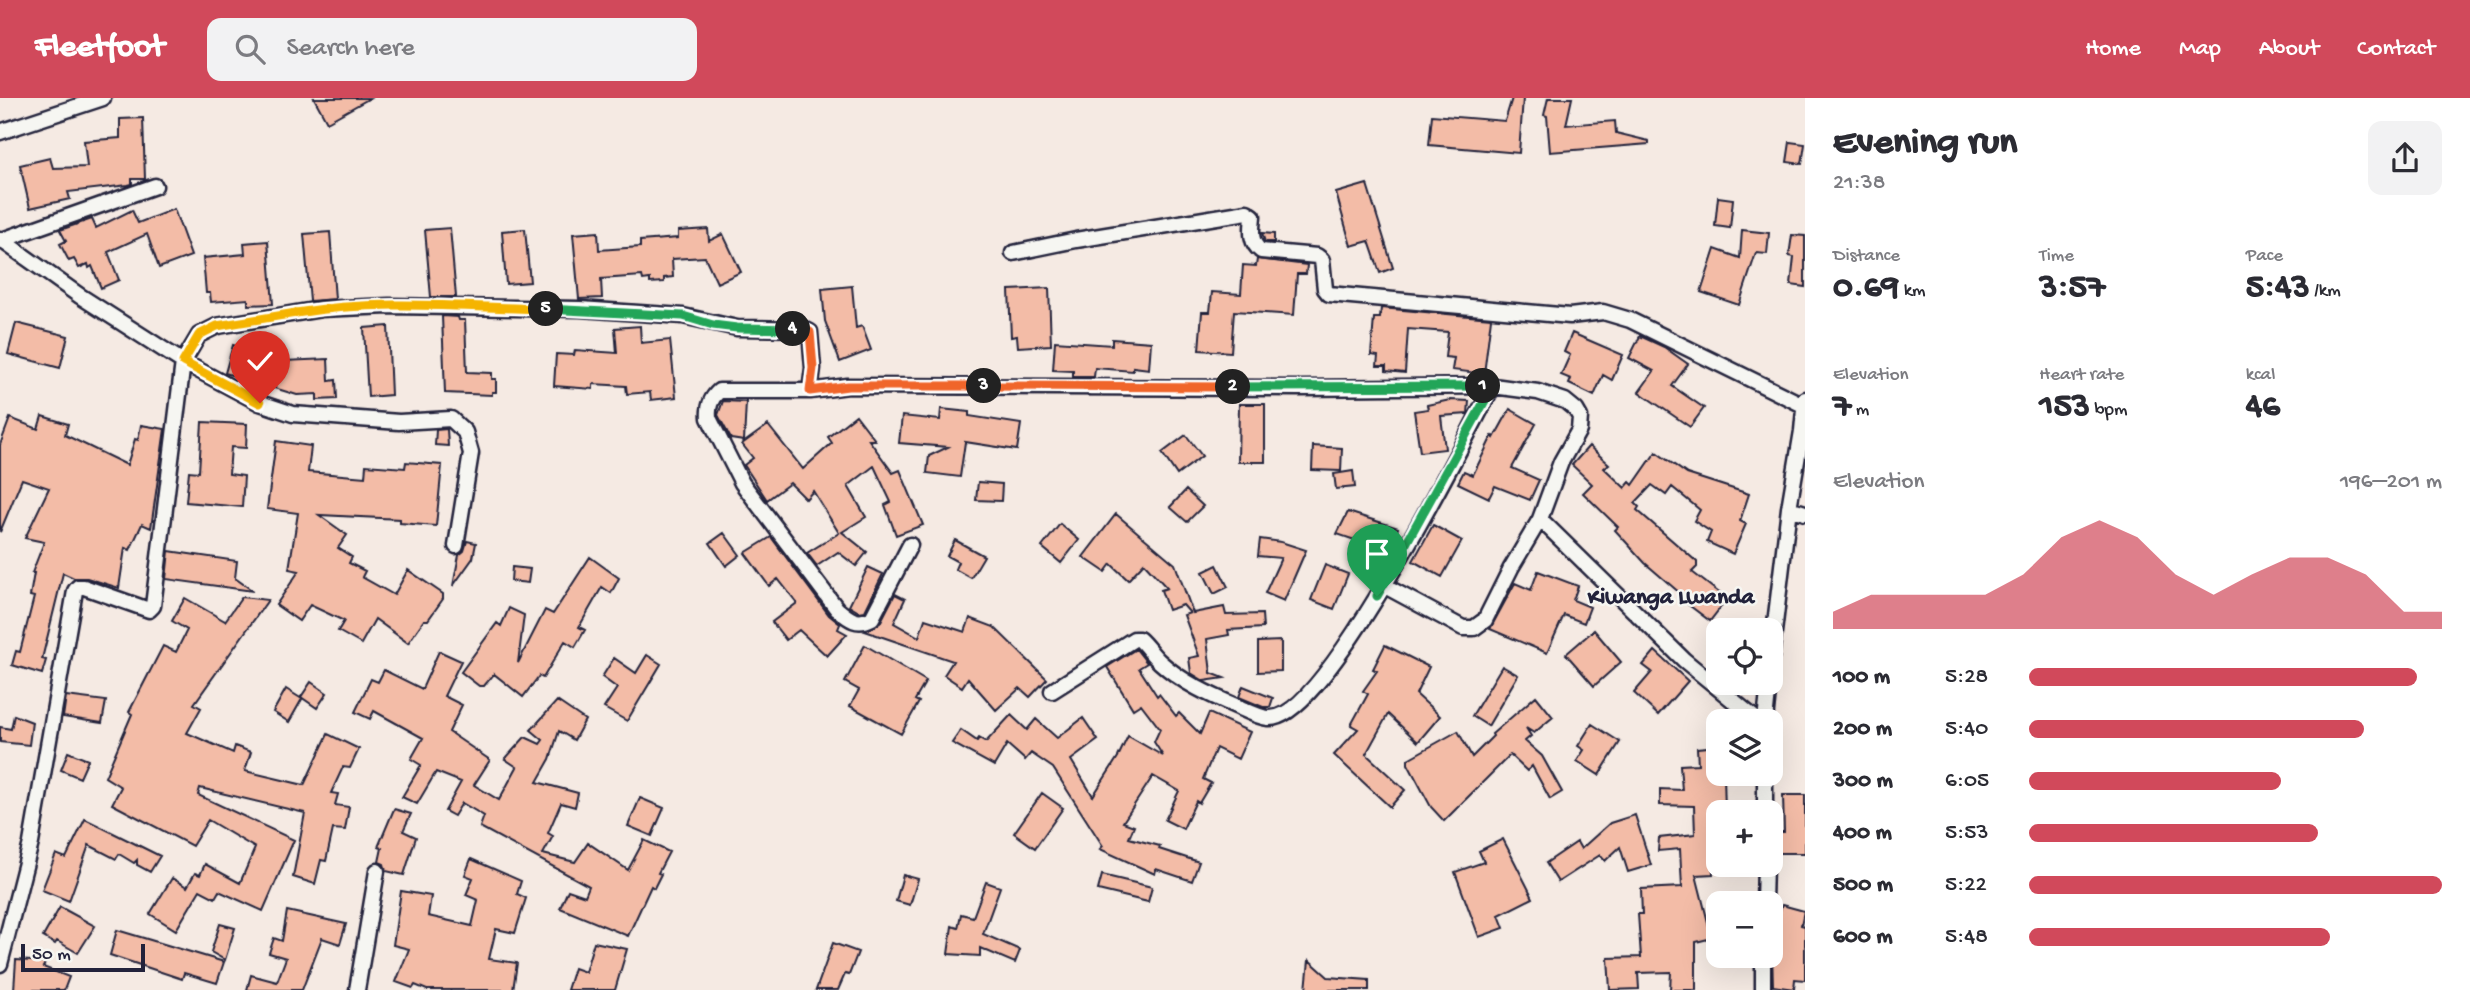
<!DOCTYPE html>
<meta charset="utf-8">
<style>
:root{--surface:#fff;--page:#f2f2f3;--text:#2b2b33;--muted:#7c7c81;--accent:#d1495b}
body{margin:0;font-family:"Gochi Hand",sans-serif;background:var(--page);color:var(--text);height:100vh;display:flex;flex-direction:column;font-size:26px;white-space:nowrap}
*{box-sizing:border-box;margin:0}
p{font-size:23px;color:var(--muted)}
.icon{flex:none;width:38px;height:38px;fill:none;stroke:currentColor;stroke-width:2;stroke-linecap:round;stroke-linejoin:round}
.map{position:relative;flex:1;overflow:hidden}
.details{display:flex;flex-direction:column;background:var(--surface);width:665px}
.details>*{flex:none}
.buttons{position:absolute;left:1706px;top:520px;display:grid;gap:14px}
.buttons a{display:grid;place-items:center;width:77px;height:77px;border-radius:14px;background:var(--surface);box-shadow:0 7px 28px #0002;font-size:35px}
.scale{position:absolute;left:21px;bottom:18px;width:124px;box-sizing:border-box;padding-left:7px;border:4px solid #22223b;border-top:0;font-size:19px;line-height:24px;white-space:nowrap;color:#22223b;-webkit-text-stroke:5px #f6f6f2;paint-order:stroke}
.pin{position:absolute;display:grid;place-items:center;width:60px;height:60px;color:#fff;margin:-72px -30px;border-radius:50% 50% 50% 0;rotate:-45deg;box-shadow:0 0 7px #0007}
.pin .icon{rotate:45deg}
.km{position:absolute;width:35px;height:35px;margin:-18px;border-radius:50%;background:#222;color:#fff;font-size:19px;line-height:35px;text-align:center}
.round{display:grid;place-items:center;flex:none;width:74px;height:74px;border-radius:14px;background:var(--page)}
.overview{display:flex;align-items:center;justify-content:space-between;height:119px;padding:0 28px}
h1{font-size:38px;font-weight:700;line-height:52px}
.figures{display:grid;grid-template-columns:repeat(3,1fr);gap:10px;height:119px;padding:7px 28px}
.figures div{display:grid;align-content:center}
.figures b{font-size:35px;font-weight:700}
.figures small{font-size:19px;font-weight:400}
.figures p{font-size:19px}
.chart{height:196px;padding:14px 28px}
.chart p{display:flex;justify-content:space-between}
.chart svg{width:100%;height:126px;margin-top:7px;fill:var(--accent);opacity:.7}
ul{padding:0 28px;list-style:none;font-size:23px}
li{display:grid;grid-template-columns:112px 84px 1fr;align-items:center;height:52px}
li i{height:18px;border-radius:9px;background:var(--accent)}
header{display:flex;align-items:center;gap:42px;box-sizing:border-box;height:98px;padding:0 35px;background:var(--accent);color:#fff}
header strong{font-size:33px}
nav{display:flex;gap:38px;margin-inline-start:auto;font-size:24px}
.search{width:490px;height:63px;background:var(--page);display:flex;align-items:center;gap:18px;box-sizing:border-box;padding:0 24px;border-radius:14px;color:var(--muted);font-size:26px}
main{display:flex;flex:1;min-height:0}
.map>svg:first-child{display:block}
</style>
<header>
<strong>Fleetfoot</strong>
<div class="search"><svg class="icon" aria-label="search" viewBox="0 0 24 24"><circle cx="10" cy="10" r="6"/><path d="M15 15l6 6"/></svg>Search here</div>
<nav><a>Home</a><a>Map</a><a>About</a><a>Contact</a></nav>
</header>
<main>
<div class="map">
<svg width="1805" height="892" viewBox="0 0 1805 892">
<rect width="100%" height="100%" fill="#f5eae3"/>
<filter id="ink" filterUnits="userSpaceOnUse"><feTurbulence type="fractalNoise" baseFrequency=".0143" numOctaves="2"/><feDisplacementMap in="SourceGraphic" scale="14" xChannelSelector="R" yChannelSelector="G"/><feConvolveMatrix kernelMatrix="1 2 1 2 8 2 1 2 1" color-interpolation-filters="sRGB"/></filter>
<g filter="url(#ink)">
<path fill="#f3bca7" stroke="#22223b" stroke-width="2" d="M314 0H370L327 24Z
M1512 0H1523L1519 55 1429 47 1432 17 1505 23Z
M1548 0H1572L1566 27 1615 23 1616 35 1649 43V46L1550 54 1547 18 1544 17Z
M143 20 145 81H132V86L128 87 68 94 70 101 30 110 20 67 50 60 53 70 87 69 84 43 120 40V21Z
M1790 44 1805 46 1802 66 1787 64Z
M1367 86 1393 170 1380 175 1369 143 1351 148 1336 95Z
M1718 99 1733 101 1730 130 1715 128Z
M174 111 191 158 159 170 147 136 108 154 119 182 101 190 92 168 89 170 88 166 79 170 74 161 69 163 60 146 66 143 60 132 92 121 96 130 132 112 138 125Z
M450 130 456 199H431L425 132Z
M525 131 530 184 506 186 502 133Z
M708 131 709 143 723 136 741 174 717 185 705 159 672 161 673 179 664 180V184L650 185V181L643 182 642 178 601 181 602 200 579 201 573 136 598 134 599 152 640 149V143L678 140V133Z
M1742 132 1769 135 1767 156 1756 155 1739 207 1701 194 1715 151 1740 160Z
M330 134 335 201 310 203 304 136Z
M1262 135 1274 136V144H1265Z
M1792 137 1805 138V189L1791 187 1794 159 1789 158Z
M268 143 273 206 248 207V201L211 204 210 195H206L203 160 245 156 244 145Z
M1257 161 1307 167 1306 176H1297L1294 217 1234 213 1231 254 1199 252 1202 214H1210L1212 194 1241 196 1243 167 1256 168Z
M852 188 856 230 862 228 871 252 840 264 825 223 822 191Z
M1049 190 1051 247 1018 249 1017 238 1011 239 1009 192Z
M1381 210 1491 220 1484 276 1452 272 1454 260 1445 259 1448 234 1408 231 1405 275 1386 273V268H1377L1378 258 1371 257 1374 220H1380Z
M442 218 458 219 459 222H465L467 274 492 275V281H496V294H492V297L445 295Z
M16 225 68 238 60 270 8 256Z
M388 228 391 297 368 299 364 230Z
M640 228 641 245 670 242 676 299 651 302 650 294 627 296 626 288 593 286V291L554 288 556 256 574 257 575 252 617 255 615 230Z
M1572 235 1623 257 1612 282 1603 277 1594 298 1569 286 1571 281 1561 277 1570 257 1564 254Z
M1640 238 1664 249 1688 266 1672 288 1704 310 1690 329 1639 294 1654 273 1629 260Z
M1112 241 1151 244 1149 271 1133 269V273L1095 270 1094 279H1073V273L1053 272 1055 243 1112 247Z
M233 247 284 263 328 261 329 283 336 282 337 301 317 302V296L297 297 225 275Z
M1450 302 1469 303 1468 316 1441 318 1445 351 1420 354 1414 313 1428 311 1427 307Z
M723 303 746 304 744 343 731 341 718 317Z
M1239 306H1265V364H1238Z
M941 311 969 314V318L1021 326 1017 352 965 344 960 379 927 375 929 358 948 349 899 345 902 318 940 322Z
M1510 311 1536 326 1512 370 1539 382 1530 402 1495 388 1489 400 1458 385 1464 373 1473 377 1492 338 1494 340Z
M856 317 875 342H869L893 375 900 372 923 427 896 437 885 407 891 404 874 368 848 388 866 419 842 434 867 454 856 468 838 454 817 468 807 455 839 435 813 393 806 401 790 385 767 402 744 367 753 360 742 346 768 327 803 371 832 345 828 339Z
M42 318 68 326 65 337 127 367 135 341 138 342 141 327 165 331 151 430 142 426 130 452 125 450 119 490 87 480H74L63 475 42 561 46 562 42 576 12 567 16 553 20 554 34 499 30 498 34 475H32L44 444 25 440 49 390 22 381 0 434V347L10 320 38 331Z
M202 324 247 326 246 350 231 349 229 376 244 378 242 409 186 404 189 373 199 374Z
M447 331 448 348 435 347 436 332Z
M1186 337 1202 358 1177 377 1162 355Z
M276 343 311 348 308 374 365 379 366 367 405 370 406 364 442 367 436 428 400 425V421L319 417 347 437 338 450 352 459 349 465 365 473 362 479 394 497 408 472 443 496V501L428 522H424L408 545 375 521 361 546 338 533 344 523 310 507 299 523 276 507 299 473 289 471 298 415 267 411Z
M1313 348 1342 350 1341 373 1312 372Z
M1589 348 1609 366 1604 370 1625 390 1630 384 1633 387 1656 354 1687 376 1749 396 1740 423 1746 426 1733 456 1707 444 1711 434 1694 423 1700 412 1672 389 1666 397 1652 387 1635 405 1639 409 1637 412 1697 464V469L1692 474 1727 501 1710 523 1678 499 1681 496 1645 465 1615 432 1618 429 1583 395 1592 386 1572 367Z
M1353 373 1355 389 1336 391 1334 376Z
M978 384 1002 386 1001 403 976 402Z
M1186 392 1203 408 1187 424 1170 409Z
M1348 414 1398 430 1390 454 1337 436Z
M1116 416 1175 466 1193 515 1224 509 1226 517 1262 516 1263 530 1228 532 1229 537 1207 541 1211 575 1224 580 1204 583 1191 575 1189 560 1199 558 1184 517 1190 515 1183 507 1168 512 1161 492 1167 490 1144 465 1128 482 1111 466 1105 474 1083 459Z
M1060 426 1079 442 1061 465 1042 449Z
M1433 427 1462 443 1442 479 1413 463Z
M724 435 740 457 726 468 710 445Z
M771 439 829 517 840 526 838 531 847 536 827 558 799 532 786 542 772 524 797 505 778 481 769 488 745 455Z
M1260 441 1281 444 1306 452 1284 503 1265 495 1281 460 1258 458Z
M955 442 984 458 971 480 955 471 958 464 947 458Z
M467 443 476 445 473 460 453 488 459 457 464 453Z
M169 453 237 463 235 480 253 493 166 481Z
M590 459 619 480 611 495 602 489 579 529 585 532 575 549 565 543 543 580 539 578 523 599 494 576 484 588H479L461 574 497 525 501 528 509 510 524 517 518 565 545 512 553 516Z
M1217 467 1228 489 1214 496 1203 474Z
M1325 467 1348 476 1334 511 1311 502Z
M512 469 530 471 528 485 511 483Z
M868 469 883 476 865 513 859 514 849 508Z
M1538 473 1578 488 1573 502 1590 509 1584 525 1564 517 1547 555 1490 531 1515 485 1531 492Z
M895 496 905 501 894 525 919 539 925 521 965 534 970 520 994 529 1047 581 1030 599 1020 590 996 612 968 580 962 589 944 577 953 563 865 533 880 525Z
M242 499 268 502 194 606 201 610 187 635 233 655 235 648 251 654 245 673 304 687 328 636 359 651 350 670 343 669 331 695 338 696 335 707 349 709 345 732 333 731 326 763 321 762 315 786 293 779 305 715 200 690 198 697 294 742 263 813 219 793 215 800 200 792 176 832 150 816 172 780 187 789 195 775 200 777 205 766 240 785 255 750 208 722 192 748 112 706 121 689 105 679 132 616 129 614 163 548 176 554 187 532 172 523 185 500 225 523Z
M1594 532 1621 564 1594 588 1566 556Z
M1281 543V573L1258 574V544Z
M865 547 926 583 915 602 919 604 901 636 850 608 859 592 845 584Z
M1385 547 1429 569 1416 596 1440 618 1418 644 1388 616 1366 656 1405 692 1390 709 1334 657 1358 631 1351 627 1368 596 1363 593 1377 573 1373 571Z
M1136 551 1147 565 1139 570 1157 598 1159 596 1176 618 1179 615 1200 636 1209 615 1250 634 1238 661 1216 650 1203 681 1211 685 1199 705 1196 703 1183 731 1165 722 1179 693 1153 678 1123 724 1134 728 1129 740 1160 748 1159 751 1199 764 1192 783 1156 771 1155 776 1100 751 1103 748 1053 670 1031 655 1025 662 1007 646 994 668 952 645 961 632 977 643 979 640 986 644 1011 617 1027 632 1036 621 1057 640 1083 620 1098 642 1071 662 1093 698 1118 659 1128 638 1163 658 1154 644 1160 631 1141 606 1133 611 1107 569Z
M439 553 461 563 444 598 462 607 449 634 490 662 474 687 499 702 517 669 505 661 525 639 540 646 543 642 531 632 557 603 585 622 574 642 559 633 550 661 537 684 578 695 575 709 561 705 548 735 553 738 543 756 575 764 588 745 628 772 644 742 669 754 658 775 661 776 654 790 651 788 628 838 560 810 568 792 585 798 589 788 480 729 484 718 462 705 454 718 445 713 461 684 436 674 417 706 402 699 421 667 411 661 423 640 374 613 370 621 355 614 371 581 378 584 384 572 422 591Z
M1655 553 1688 583 1658 617 1634 595 1652 574 1643 567Z
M647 557 661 566 627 623 604 610 617 590 602 579 614 560 636 575Z
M1502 568 1518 577 1488 628 1472 618Z
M311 584 327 595 317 610 301 599Z
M1243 588 1273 600 1270 609H1263L1239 599Z
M286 591 302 601 289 624 273 614Z
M66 598 106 603 102 625 63 619Z
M1536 598 1553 619 1534 635 1526 630 1531 638 1525 643 1542 658 1562 694 1550 701 1532 668 1527 673 1510 657 1444 723 1431 709 1408 666V661L1458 633 1472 659 1493 638 1492 636Z
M14 617 32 624 29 647 0 644V629L11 631Z
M1592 626 1620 644 1599 677 1577 663 1584 652 1578 648Z
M1718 648V676H1724L1725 714H1718V731H1711L1713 776 1696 777 1712 840 1696 844V892H1670L1671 874 1638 875 1639 891 1610 892 1608 860 1641 859 1638 816H1642L1641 791 1682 789 1680 751 1658 753 1659 740 1695 736 1694 708 1660 707V691L1682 692 1680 667 1698 666 1697 650Z
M68 654 88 662 80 680 61 672Z
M1042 695 1063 710 1035 750 1014 735Z
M1783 697H1805V755H1776V734H1784Z
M640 700 664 710 652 738 628 728Z
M394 711 411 716 403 733 416 739 404 777 386 773 384 766 379 764 382 750 378 749Z
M1635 717 1651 767 1628 774 1620 749 1605 763 1600 757 1558 784 1546 765 1577 744 1581 751 1610 725Z
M85 721 160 758 150 774 137 767V762L134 765 119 756 116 761 89 747 69 803 42 792 56 756 66 760Z
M1503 741 1533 800 1499 817 1504 830 1479 839 1455 774 1484 764 1479 753Z
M471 761 521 783 517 796 526 800 515 835 496 831 489 861 517 865 513 892H427L415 887 413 890 396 884 409 851 393 847 401 793 431 798 428 818 472 828 478 802 466 797 473 780 465 777Z
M903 777 918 781 910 807 896 803Z
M1102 777 1152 789 1148 804 1098 792Z
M986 784 1000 789 983 836 1020 852 1015 865 980 850V858L948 856 952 828 958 830 961 816 973 819Z
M1782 807 1804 813 1801 827 1805 828V882L1795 881 1794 891 1773 888 1772 854 1775 831H1773Z
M60 809 95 828 78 855 57 843 55 846 43 839Z
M287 813 346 826 340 846 322 840 302 892H247L251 877 277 884 286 860 269 855 274 840 282 843Z
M220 826 235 830 225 862 211 854Z
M117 832 224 864 217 885 184 875 182 881 110 857Z
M594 844 627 851 615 892H567L574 870 585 874Z
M833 845 858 854 849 877 845 876 838 892H816Z
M16 862 46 864 43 869 69 879 64 892H14Z
M1309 862 1328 879 1369 882V892H1306Z"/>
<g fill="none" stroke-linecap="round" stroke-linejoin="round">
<g stroke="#22223b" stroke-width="19">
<path id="street" d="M0 34 103 0
M0 141 80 198 183 264 260 305 293 316 399 324 451 321 465 334 471 355 456 448
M2 142 155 88
M1013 155 1076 142 1247 114 1253 118C1252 131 1249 144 1261 153L1317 158 1322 162 1325 191 1329 196 1570 218 1603 214 1630 222 1803 307
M1789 410 1805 415
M1540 421 1684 562 1758 623
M910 447 872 520C857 528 849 521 837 511L742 385 709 320C708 309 710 301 719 293H810L848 288 1300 290 1493 288 1538 294 1565 303 1576 312 1580 319 1579 332 1561 364 1540 421 1511 470 1485 522 1474 530H1463L1385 488
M1771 559 1789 410 1802 333 1805 301
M1052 593 1134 541H1139C1147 548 1152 557 1160 564 1183 585 1210 597 1238 609 1247 613 1258 619 1268 620 1324 626 1465 340 1493 288
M1765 623 1769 584
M1765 714V676
M1764 805 1765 766
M0 866 31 745 75 493 78 489H84L149 512 153 508 183 264 199 237 217 228 321 211 389 208 580 211 683 218 737 230 804 231 810 234 813 270 810 293
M357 892 377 773
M1763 892V858"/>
</g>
<use href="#street" stroke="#f6f6f2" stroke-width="14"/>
</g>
</g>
<g fill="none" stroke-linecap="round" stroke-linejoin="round" filter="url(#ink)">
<g stroke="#fff" stroke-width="14">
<path id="split-1" d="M1377 498 1493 288H1483"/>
</g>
<g stroke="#fff" stroke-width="14">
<path id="split-2" d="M1233 289 1483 288"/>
</g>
<g stroke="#fff" stroke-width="14">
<path id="split-3" d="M984 288 1233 289"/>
</g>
<g stroke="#fff" stroke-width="14">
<path id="split-4" d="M793 231H804L810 234 813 270 810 293 848 288H984"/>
</g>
<g stroke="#fff" stroke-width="14">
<path id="split-5" d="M546 211 683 218 713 227 737 230 793 231"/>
</g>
<g stroke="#fff" stroke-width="14">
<path id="split-6" d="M296 215C378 201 463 209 546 211"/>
</g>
<g stroke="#fff" stroke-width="14">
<path id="split-7" d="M260 305 183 264 199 237 217 228 296 215"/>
</g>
<use href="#split-1" stroke="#22a559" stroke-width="9"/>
<use href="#split-2" stroke="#22a559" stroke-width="9"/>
<use href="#split-3" stroke="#f0652b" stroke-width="9"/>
<use href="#split-4" stroke="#f0652b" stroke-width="9"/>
<use href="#split-5" stroke="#22a559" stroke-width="9"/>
<use href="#split-6" stroke="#f5b400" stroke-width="9"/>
<use href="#split-7" stroke="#f5b400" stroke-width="9"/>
</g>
<g text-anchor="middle" stroke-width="5" stroke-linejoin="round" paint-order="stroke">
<g font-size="23" font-weight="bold" fill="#22223b" stroke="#f6f6f2">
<text x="1671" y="505">Kiwanga Lwanda</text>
</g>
</g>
</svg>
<div class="buttons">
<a><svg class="icon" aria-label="locate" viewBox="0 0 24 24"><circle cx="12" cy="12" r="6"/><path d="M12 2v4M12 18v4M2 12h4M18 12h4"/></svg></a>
<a><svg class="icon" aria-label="layers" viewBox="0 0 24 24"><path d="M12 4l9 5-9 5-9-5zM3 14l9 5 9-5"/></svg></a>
<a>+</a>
<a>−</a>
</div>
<div class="scale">50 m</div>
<div class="pin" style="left:1377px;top:498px;background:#1e9e55"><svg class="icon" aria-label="arrive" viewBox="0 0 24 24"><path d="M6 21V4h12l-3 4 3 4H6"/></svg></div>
<div class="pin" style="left:260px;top:305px;background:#d93025"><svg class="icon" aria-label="check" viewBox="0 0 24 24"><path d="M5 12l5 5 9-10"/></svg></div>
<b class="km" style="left:1483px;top:288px">1</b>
<b class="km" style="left:1233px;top:289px">2</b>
<b class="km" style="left:984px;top:288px">3</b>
<b class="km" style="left:793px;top:231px">4</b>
<b class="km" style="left:546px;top:211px">5</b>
</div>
<section class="details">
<div class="overview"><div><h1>Evening run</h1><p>21:38</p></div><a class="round"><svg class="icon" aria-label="share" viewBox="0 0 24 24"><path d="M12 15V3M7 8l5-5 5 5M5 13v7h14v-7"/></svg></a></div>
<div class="figures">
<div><p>Distance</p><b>0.69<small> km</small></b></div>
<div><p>Time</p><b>3:57</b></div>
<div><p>Pace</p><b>5:43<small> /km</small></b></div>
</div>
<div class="figures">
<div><p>Elevation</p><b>7<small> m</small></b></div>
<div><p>Heart rate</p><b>153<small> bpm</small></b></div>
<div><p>kcal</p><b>46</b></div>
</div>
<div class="chart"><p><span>Elevation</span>196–201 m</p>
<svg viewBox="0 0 160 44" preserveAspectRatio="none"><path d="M0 44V38L10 32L20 32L30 32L40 32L50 25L60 12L70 6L80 12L90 25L100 32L110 25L120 19L130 19L140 25L150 38L160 38V44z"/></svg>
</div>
<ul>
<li><b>100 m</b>5:28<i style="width:94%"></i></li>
<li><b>200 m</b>5:40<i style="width:81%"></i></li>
<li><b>300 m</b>6:05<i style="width:61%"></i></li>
<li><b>400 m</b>5:53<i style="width:70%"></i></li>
<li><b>500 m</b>5:22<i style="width:100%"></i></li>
<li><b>600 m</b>5:48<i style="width:73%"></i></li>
</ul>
</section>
</main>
